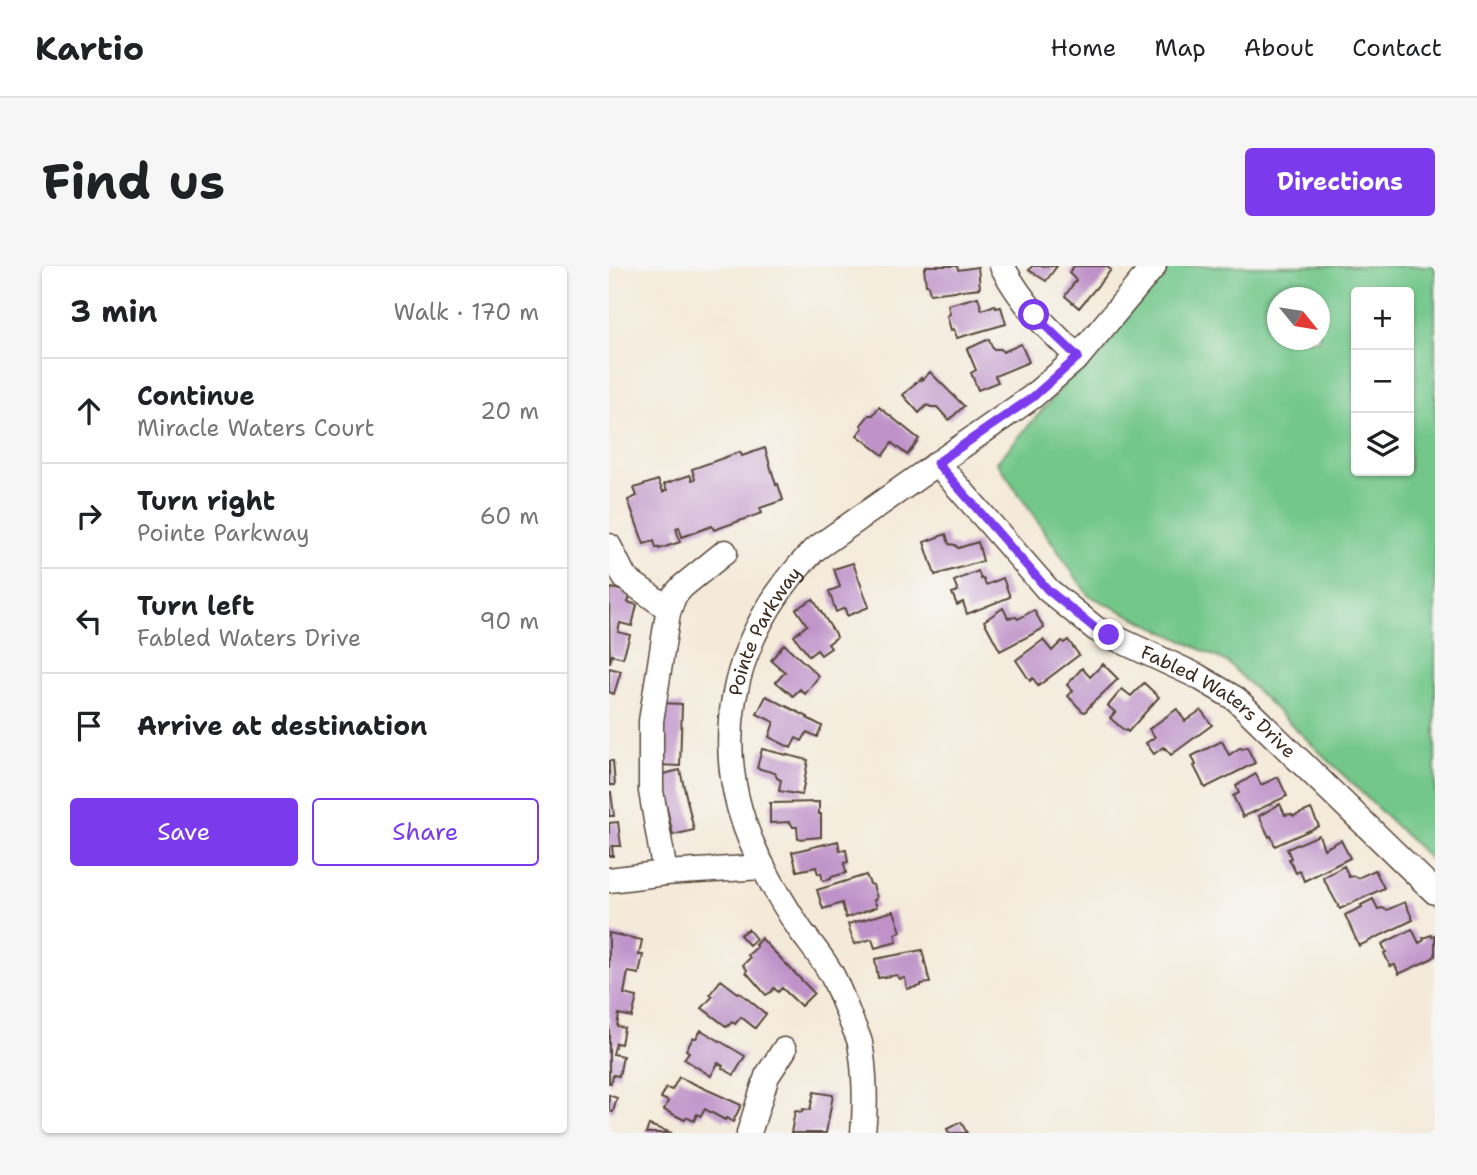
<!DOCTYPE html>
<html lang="en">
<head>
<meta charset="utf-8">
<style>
  :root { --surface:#fff; --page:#f6f6f6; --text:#202124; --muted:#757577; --line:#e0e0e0; --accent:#7c3aed }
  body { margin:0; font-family:"Shantell Sans",sans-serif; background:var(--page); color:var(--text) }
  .controls { position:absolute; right:21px; top:21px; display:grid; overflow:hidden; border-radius:7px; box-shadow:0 2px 5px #0004 }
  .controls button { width:63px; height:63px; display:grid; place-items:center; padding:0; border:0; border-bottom:2px solid var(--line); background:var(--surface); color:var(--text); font:35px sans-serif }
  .compass { position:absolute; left:658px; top:21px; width:63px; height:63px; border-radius:50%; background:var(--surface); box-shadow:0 2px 5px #0004; rotate:120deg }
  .stop { position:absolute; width:21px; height:21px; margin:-16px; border:5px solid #7c3aed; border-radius:50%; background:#fff }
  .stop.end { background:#7c3aed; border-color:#fff; box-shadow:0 2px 7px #0008 }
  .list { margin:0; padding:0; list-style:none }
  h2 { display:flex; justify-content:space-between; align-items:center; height:91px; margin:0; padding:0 28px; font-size:30px }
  h2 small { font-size:23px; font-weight:400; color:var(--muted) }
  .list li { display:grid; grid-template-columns:46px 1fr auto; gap:21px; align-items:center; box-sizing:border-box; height:105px; padding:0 28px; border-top:2px solid var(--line) }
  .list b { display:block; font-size:26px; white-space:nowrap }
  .list p { margin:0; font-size:23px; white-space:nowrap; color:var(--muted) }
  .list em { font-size:23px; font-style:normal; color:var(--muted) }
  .actions { display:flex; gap:14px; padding:21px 28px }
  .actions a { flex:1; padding:16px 0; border:2px solid var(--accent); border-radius:7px; text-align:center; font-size:24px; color:var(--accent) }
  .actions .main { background:var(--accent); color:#fff }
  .icon { flex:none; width:38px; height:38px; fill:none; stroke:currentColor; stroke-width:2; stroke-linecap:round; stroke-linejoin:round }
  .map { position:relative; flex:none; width:826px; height:867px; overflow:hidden; border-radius:7px }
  header { display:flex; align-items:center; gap:42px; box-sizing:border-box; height:98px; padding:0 35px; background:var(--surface); border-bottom:2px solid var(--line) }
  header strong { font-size:33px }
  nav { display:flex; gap:38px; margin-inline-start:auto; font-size:24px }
  .intro { display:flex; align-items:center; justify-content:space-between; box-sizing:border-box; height:168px; padding:0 42px }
  h1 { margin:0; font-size:49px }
  .button { padding:18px 32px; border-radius:7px; background:var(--accent); color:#fff; font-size:24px; font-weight:700 }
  main { display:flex; gap:42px; padding:0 42px }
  aside { flex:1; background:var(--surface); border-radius:7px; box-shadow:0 2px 5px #0004 }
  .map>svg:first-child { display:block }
  .green { fill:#73c78b; stroke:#577854; stroke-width:2; fill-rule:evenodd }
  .building { fill:#bf93c9 }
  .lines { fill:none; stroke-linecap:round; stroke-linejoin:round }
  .minor-casing { stroke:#57473a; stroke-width:27 }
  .minor { stroke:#fff; stroke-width:24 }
  .route { stroke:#7c3aed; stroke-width:9 }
  .labels { text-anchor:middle; stroke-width:5; stroke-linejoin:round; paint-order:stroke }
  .street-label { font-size:19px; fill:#3b2a1e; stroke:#f6f6f2 }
</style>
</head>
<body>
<header>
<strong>Kartio</strong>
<nav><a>Home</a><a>Map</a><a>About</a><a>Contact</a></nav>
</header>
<div class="intro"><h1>Find us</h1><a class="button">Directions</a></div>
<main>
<aside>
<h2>3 min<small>Walk · 170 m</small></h2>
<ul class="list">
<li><svg class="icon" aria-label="ahead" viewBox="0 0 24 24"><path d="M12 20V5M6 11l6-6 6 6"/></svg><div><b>Continue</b><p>Miracle Waters Court</p></div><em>20 m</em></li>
<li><svg class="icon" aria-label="right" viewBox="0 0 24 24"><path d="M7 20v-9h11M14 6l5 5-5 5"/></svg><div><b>Turn right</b><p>Pointe Parkway</p></div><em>60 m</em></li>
<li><svg class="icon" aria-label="left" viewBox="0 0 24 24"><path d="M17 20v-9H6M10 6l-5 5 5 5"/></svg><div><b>Turn left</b><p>Fabled Waters Drive</p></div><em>90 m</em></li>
<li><svg class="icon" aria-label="arrive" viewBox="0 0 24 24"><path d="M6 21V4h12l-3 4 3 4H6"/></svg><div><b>Arrive at destination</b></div></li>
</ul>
<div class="actions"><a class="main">Save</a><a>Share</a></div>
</aside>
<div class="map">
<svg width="826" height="867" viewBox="0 0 826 867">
  <rect width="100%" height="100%" fill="#f6f6f2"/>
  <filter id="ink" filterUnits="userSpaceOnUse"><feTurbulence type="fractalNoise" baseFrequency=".0143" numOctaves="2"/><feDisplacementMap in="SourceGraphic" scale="14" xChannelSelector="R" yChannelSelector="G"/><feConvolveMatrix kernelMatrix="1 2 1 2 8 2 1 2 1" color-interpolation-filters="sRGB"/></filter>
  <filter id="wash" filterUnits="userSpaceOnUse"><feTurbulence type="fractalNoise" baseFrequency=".00686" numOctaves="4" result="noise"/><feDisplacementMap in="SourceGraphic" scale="28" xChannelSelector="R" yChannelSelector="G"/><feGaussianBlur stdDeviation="1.57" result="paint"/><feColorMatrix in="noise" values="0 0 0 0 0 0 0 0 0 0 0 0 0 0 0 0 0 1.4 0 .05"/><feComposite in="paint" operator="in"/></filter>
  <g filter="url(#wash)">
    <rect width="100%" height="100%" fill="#f4ead9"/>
    <path class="green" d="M559,0h267v598l-208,-202 -139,-67 -91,-133zM747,26h53v179h-53zM668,32h42v42h-42z"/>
    <g id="blocks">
      <path class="building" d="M317,0h31l1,4 20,-3 2,21 -50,6 -2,-9h-2l-2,-17h2z
        M423,0h25l-11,15 -17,-11z
        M465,0h32l5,4 -32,38 -14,-12 11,-16 -7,-7z
        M369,31l4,13 13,-5 1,3 5,-1 5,17 -49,14 -3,-9 -3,1 -4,-14 3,-2 -2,-9z
        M380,73l4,10h8l2,3 18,-8 8,18 -34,14 3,6 -20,8 -7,-17 5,-3 -9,-21z
        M321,106l34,34 -15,14 -12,-13h-6l-4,-2 -8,8 -16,-18 18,-17 1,2z
        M270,141l40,32 -12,16 -15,-12 -9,12 -26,-20 6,-7 -2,-3 8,-10h4z
        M156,182l11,37 2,-1 5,16 -23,8 2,5 -48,17 -2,-4 -30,11 -3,-10 -3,1 4,14 -21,7 -1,-2 -2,1 -2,-7 -10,3 -16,-44 9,-4 -3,-8 24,-8 5,12 4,-2 -3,-6 26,-9 2,5 3,-1 -3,-10 48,-17 2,4z
        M337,268l3,10 6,1 3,3 20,-6 5,19 -48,14 -11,-33z
        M244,297l16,44 -22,9 -2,-8 -9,4 -7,-21 11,-4 -6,-18z
        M369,305l3,8 2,-1 3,7 17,-7 7,19 -43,17 -4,-12 -6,3 -5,-12 6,-2 -4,-10z
        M3,322l19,5 -3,9 9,3 -5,21 -12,-3 -2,9 12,3 -7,23 -11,-3 -2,8 -1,-74 2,1z
        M204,333l24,38 -9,7 3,4 -10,7 -4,-5 -8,6 -15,-20 13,-11 -11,-16z
        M394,342l5,10 8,-1 2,2 16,-9 10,18 -44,23 -16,-30z
        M434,374l9,11 10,-10 2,2 4,-3 11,15 -41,31 -5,-8 -3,3 -14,-21z
        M175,378l35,32 -14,18 -5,-5 -7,7 -17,-14 9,-10 -14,-12z
        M494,398l15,15 -22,21h-1l-10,12 -3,-1 -14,-15 5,-5 -6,-6 15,-17 8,9z
        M0,402l12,3 -7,23 -5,-2z
        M535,417l15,14 -31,35 -2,-2 -1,1 -15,-13 5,-6 -7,-6 14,-17 9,7z
        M157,430l42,21 -1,1 15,8 -5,11 -10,-5 -5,9 -6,-3 -5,10 -22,-11 5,-15 -17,-8z
        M51,437l22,1 -2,62 -22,-1z
        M568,443l8,12 16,-11 11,15 -41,30 -6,-7 -1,1 -1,-2 -9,7 -8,-11 9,-6 -6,-8z
        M613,475l7,14 12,-8 1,2 5,-2 8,16 -50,25 -11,-22 2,-1 -4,-9z
        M153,483l46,11 -6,35 -23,-4 2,-11 -4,-2 -2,-5 -18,-5z
        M0,495h4l2,24h-6z
        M71,504l14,60 -21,5 -14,-60z
        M647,508l5,11 17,-8 9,19 -44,21 -10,-21 6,-3 -3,-7z
        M0,526h2l3,24h-5z
        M210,536v12h2v23l-23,2 -1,-12h-4l-3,-5 -20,1v-20z
        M671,538l5,11 5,-1 4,2 17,-7 8,17 -44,20 -4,-10 -2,1 -10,-21z
        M9,556l3,24h-9l1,10h-4v-33z
        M710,569l5,14 17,-9 9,18 -46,23 -4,-10 -4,2 -7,-14 2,-1 -4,-9z
        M229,575l2,10 6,-1 2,12 -4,1 2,10 -15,4v2l-8,2 -2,-8 -3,1 -2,-7 -19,4 -5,-19z
        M735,600l5,11 5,-1 4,2 17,-8 9,18 -44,21 -17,-31z
        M257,609l4,9 3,1 4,13 -3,2 3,7 -31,11 -4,-15 -19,6 -6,-19z
        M764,633l5,10 4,-1 5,2 18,-8 8,18 -54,26 -14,-31 17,-8 -1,-2z
        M285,645l7,21 -6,2 2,8 -22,6 -3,-9 -18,5 -6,-20z
        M139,663l8,10 -7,6 -9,-10z
        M803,663l7,14 5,-3 -1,-2 8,-3 1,2 3,-2v21l-2,1v1l-34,16 -4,-9 -5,1 -6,-13 2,-1 -4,-8z
        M0,667l33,7 -3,15h4l-4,19 -11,-2 -4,22 13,3 -5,20 -13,-3 -2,12 7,2 -3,16 -5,-1 -3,11 10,2 -4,20 -6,-1 -2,8h-2z
        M152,672l53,55 -13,13 -19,-18 -4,4 -4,-4 -3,4 -5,3 -20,-23 1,-2 -4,-5 7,-7 -2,-3 9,-8 -2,-2z
        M313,684l8,33 -9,1v2l-14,3 -2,-11 -5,1 -3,-4 -19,3 -3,-19z
        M112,714l17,13 1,-1 27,22 -11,14 -14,-11 -6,7 -3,-2 -5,5 -25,-19 11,-12 -3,-2z
        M92,764l44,26 -11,19 -12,-7 1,-2 -5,-3 -7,13 -27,-17 5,-7 -3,-2 7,-12h3z
        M70,811l62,28 -8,17 -7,-4 -1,2 -20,-11 -4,7 -4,-2 -3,7 -8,-4 -1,3 -21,-10 4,-9 -7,-3 5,-10 6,2z
        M205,826l19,3 -7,38h-35l4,-22 7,1 1,-3 7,1z
        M0,829l8,3 -4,14 -4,-1z
        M352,856l6,11h-18l-2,-4z
        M40,859l23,8h-26z"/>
    </g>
  </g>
  <g filter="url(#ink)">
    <use href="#blocks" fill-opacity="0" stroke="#57473a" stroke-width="2"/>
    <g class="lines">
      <g class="minor-casing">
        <g id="minor">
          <path d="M393,0c21,39 44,61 76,91"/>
          <path id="s1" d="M328,197l111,127 48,39 101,47 39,23 199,193"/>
          <path d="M0,280l16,32 44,31"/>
          <path d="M116,286l-42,34 -9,10 -6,17 -17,108v70l14,82 98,-6"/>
          <path d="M0,614l56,-7"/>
          <path d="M140,867l18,-57 17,-26"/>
          <path id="s2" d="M254,867c3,-27 2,-63 -3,-90 -2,-8 -7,-17 -10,-25 -5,-13 -10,-26 -16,-39 -8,-17 -22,-33 -33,-48 -14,-21 -27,-43 -38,-64 -59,-112 -36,-228 51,-317l218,-153 46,-40 76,-91"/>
        </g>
      </g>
      <use href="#minor" class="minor"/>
    </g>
  </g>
  <g class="lines" filter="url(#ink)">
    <path class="route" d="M425,49l44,42 -45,40 -96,66 111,127 48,39 13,6"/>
  </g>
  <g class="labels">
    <g class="street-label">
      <text dy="7" stroke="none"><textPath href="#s2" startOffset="541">Pointe Parkway</textPath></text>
      <text dy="7" stroke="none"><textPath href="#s1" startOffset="374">Fabled Waters Drive</textPath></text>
    </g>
  </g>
</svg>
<div class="controls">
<button>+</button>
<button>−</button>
<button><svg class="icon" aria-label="layers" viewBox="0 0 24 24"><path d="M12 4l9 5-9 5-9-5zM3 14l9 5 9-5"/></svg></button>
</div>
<svg class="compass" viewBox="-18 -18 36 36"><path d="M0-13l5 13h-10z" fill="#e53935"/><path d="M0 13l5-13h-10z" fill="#757577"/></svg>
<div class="stop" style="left:425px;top:49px"></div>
<div class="stop end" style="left:500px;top:369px"></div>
</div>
</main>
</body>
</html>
